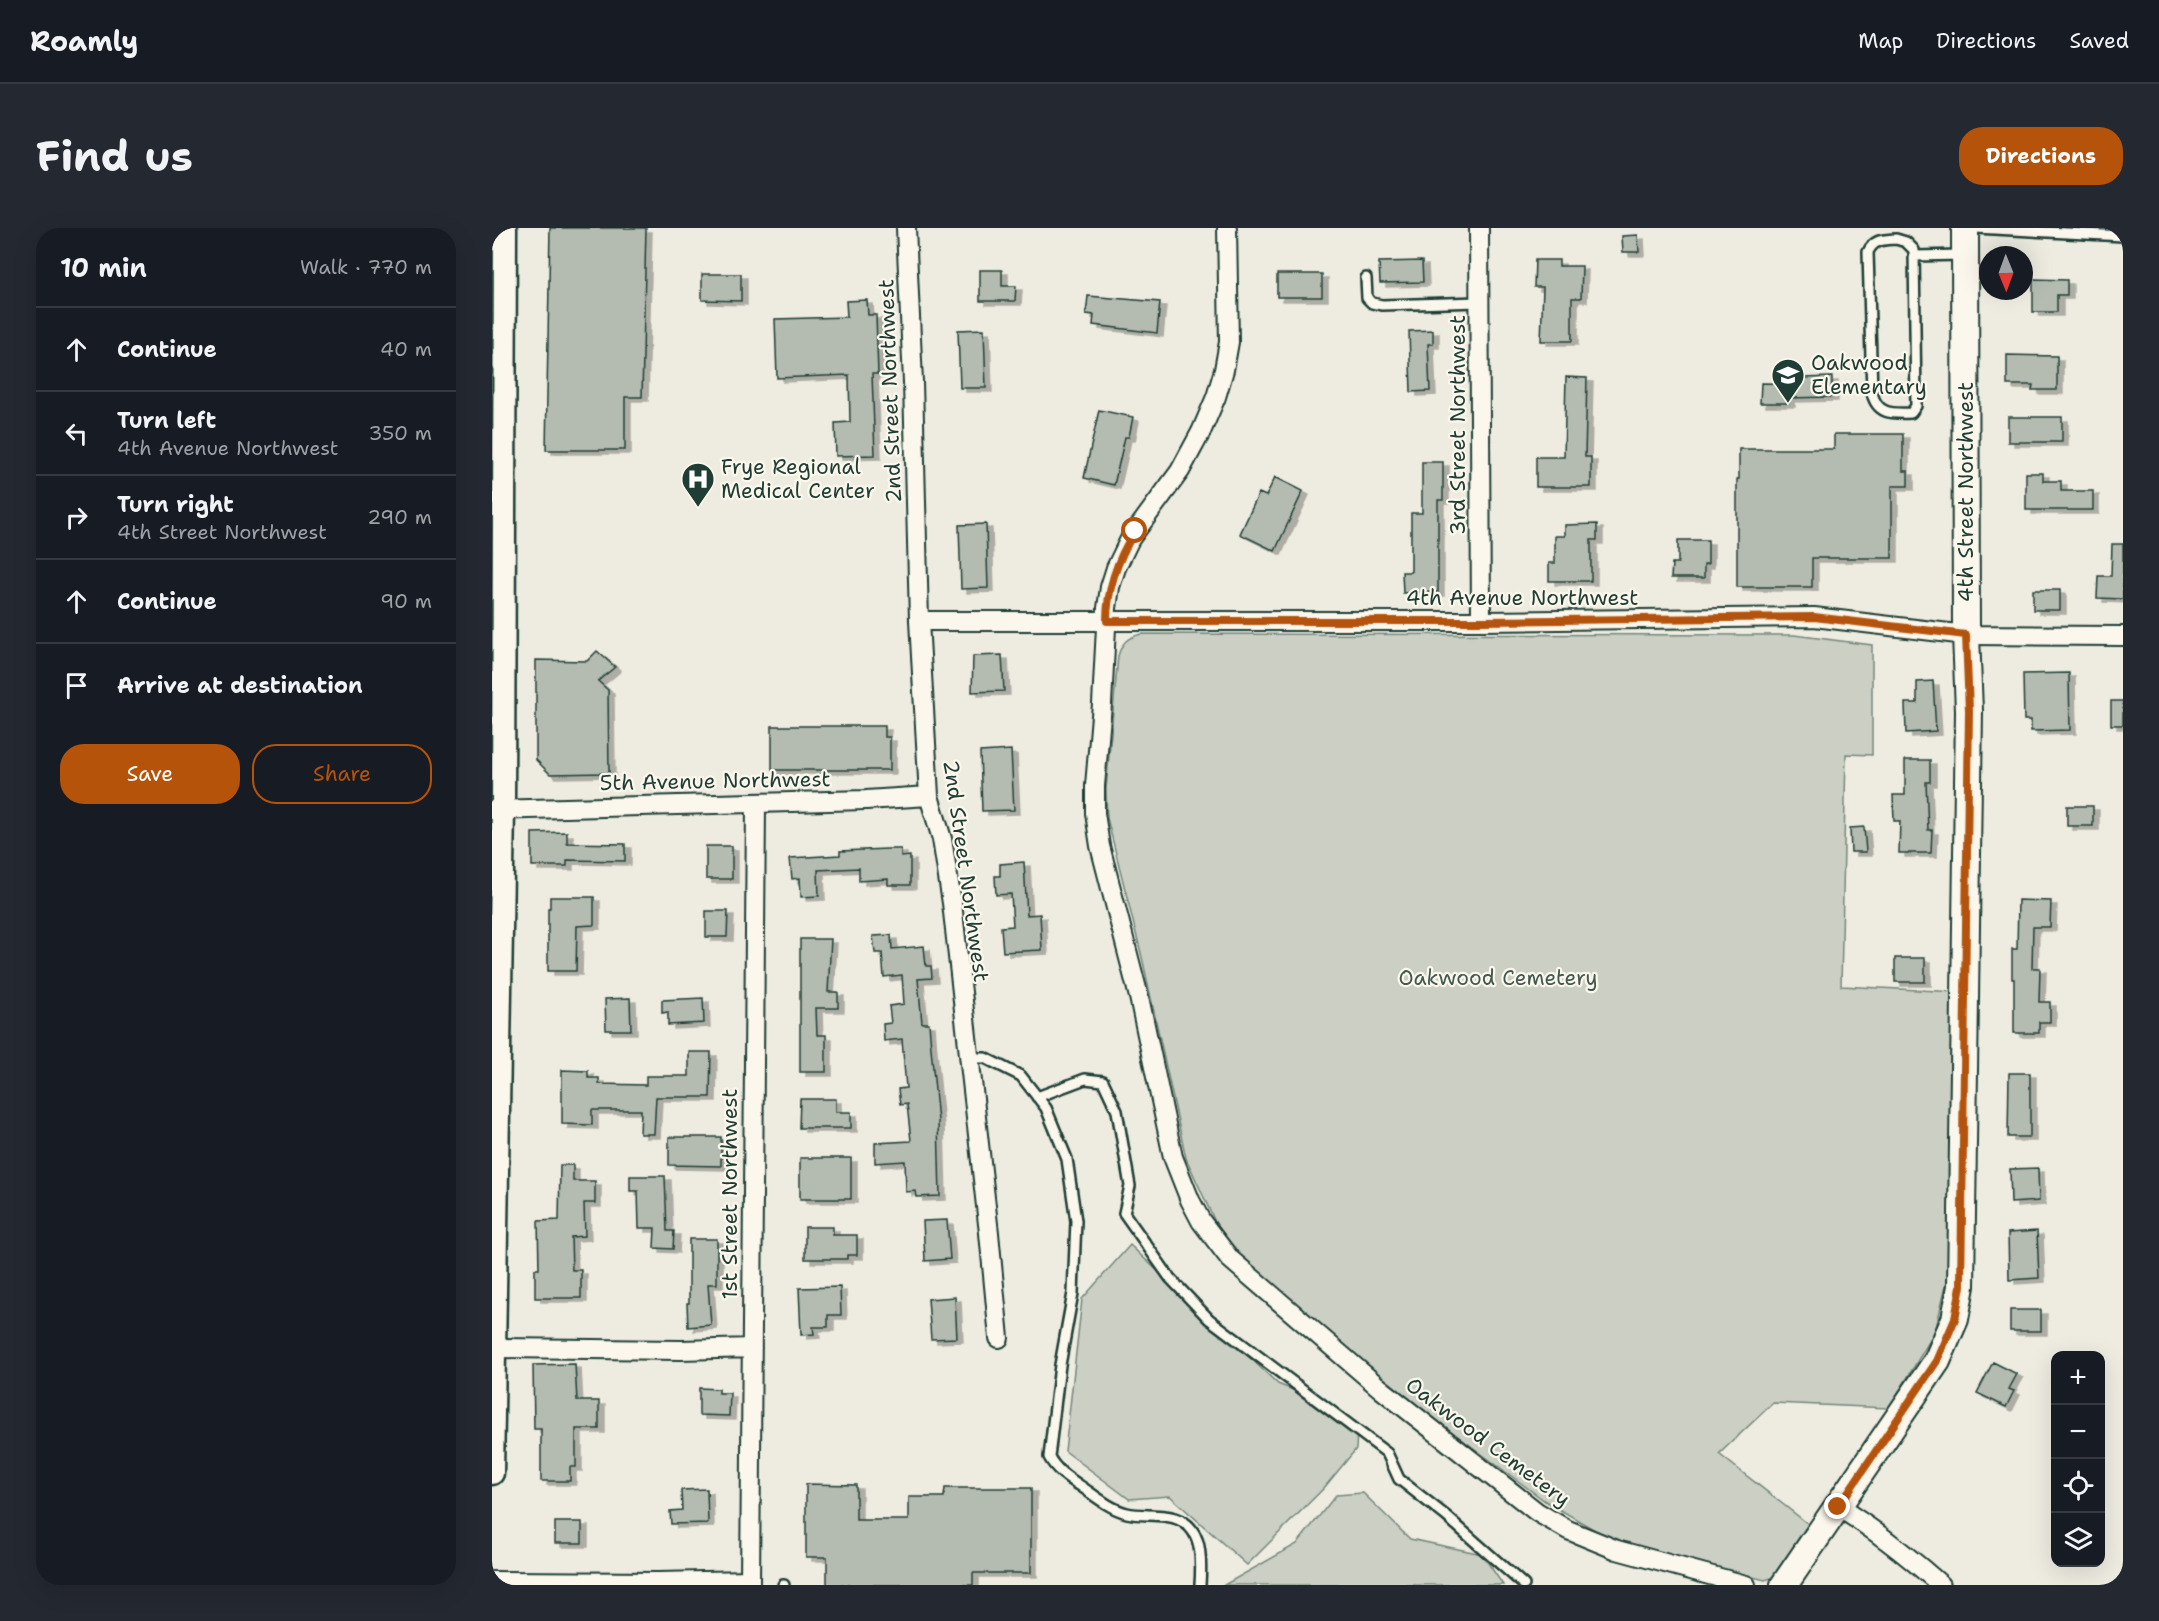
<!DOCTYPE html>
<html lang="en">
<head>
<meta charset="utf-8">
<style>
  :root { --surface:#171b24; --page:#242831; --text:#f1f3f6; --muted:#9ea1a6; --line:#363941; --accent:#b45309 }
  body { margin:0; font-family:"Shantell Sans",sans-serif; background:var(--page); color:var(--text) }
  .controls { position:absolute; right:18px; bottom:18px; display:grid; overflow:hidden; border-radius:12px; box-shadow:0 6px 24px #0002 }
  .controls button { width:54px; height:54px; display:grid; place-items:center; padding:0; border:0; border-bottom:2px solid var(--line); background:var(--surface); color:var(--text); font:30px sans-serif }
  .compass { position:absolute; left:1487px; top:18px; width:54px; height:54px; border-radius:50%; background:var(--surface); box-shadow:0 6px 24px #0002; rotate:179deg }
  .stop { position:absolute; width:18px; height:18px; margin:-14px; border:4px solid #b45309; border-radius:50%; background:#fff }
  .stop.end { background:#b45309; border-color:#fff; box-shadow:0 2px 6px #0008 }
  .list { margin:0; padding:0; list-style:none }
  h2 { display:flex; justify-content:space-between; align-items:center; height:78px; margin:0; padding:0 24px; font-size:26px }
  h2 small { font-size:20px; font-weight:400; color:var(--muted) }
  .list li { display:grid; grid-template-columns:39px 1fr auto; gap:18px; align-items:center; box-sizing:border-box; height:84px; padding:0 24px; border-top:2px solid var(--line) }
  .list b { display:block; font-size:22px; white-space:nowrap }
  .list p { margin:0; font-size:20px; white-space:nowrap; color:var(--muted) }
  .list em { font-size:20px; font-style:normal; color:var(--muted) }
  .actions { display:flex; gap:12px; padding:18px 24px }
  .actions a { flex:1; padding:14px 0; border:2px solid var(--accent); border-radius:24px; text-align:center; font-size:21px; color:var(--accent) }
  .actions .main { background:var(--accent); color:#fff }
  .icon { flex:none; width:33px; height:33px; fill:none; stroke:currentColor; stroke-width:2; stroke-linecap:round; stroke-linejoin:round }
  .map { position:relative; flex:none; width:1631px; height:1357px; overflow:hidden; border-radius:24px }
  header { display:flex; align-items:center; gap:36px; box-sizing:border-box; height:84px; padding:0 30px; background:var(--surface); border-bottom:2px solid var(--line) }
  header strong { font-size:28px }
  nav { display:flex; gap:33px; margin-inline-start:auto; font-size:21px }
  .intro { display:flex; align-items:center; justify-content:space-between; box-sizing:border-box; height:144px; padding:0 36px }
  h1 { margin:0; font-size:42px }
  .button { padding:15px 27px; border-radius:24px; background:var(--accent); color:#fff; font-size:21px; font-weight:700 }
  main { display:flex; gap:36px; padding:0 36px }
  aside { flex:1; background:var(--surface); border-radius:24px; box-shadow:0 6px 24px #0002 }
  .map>svg:first-child { display:block }
  .green { fill:#cbcfc4; stroke:#75867c; stroke-width:1.5 }
  .building { fill:#b4bbb0; stroke:#1f3d34; stroke-width:1.5; filter:url(#shadow) }
  .lines { fill:none; stroke-linecap:round; stroke-linejoin:round }
  .service-casing { stroke:#1f3d34; stroke-width:14 }
  .minor-casing { stroke:#1f3d34; stroke-width:22 }
  .tertiary-casing { stroke:#1f3d34; stroke-width:27 }
  .secondary-casing { stroke:#1f3d34; stroke-width:30 }
  .service { stroke:#fbf7ec; stroke-width:9 }
  .minor { stroke:#fbf7ec; stroke-width:18 }
  .tertiary { stroke:#fbf7ec; stroke-width:22 }
  .secondary { stroke:#fbf7ec; stroke-width:26 }
  .route { stroke:#b45309; stroke-width:8 }
  .labels { text-anchor:middle; stroke-width:4.5; stroke-linejoin:round; paint-order:stroke }
  .poi-label { font-size:21px; fill:#1f3d34; stroke:#fbf7ec; text-anchor:start }
  .street-label { font-size:21px; fill:#1f3d34; stroke:#fbf7ec }
  .park-label { font-size:21px; fill:#415a51; stroke:#fbf7ec }
</style>
</head>
<body>
<header>
<strong>Roamly</strong>
<nav><a>Map</a><a>Directions</a><a>Saved</a></nav>
</header>
<div class="intro"><h1>Find us</h1><a class="button">Directions</a></div>
<main>
<aside>
<h2>10 min<small>Walk · 770 m</small></h2>
<ul class="list">
<li><svg class="icon" aria-label="ahead" viewBox="0 0 24 24"><path d="M12 20V5M6 11l6-6 6 6"/></svg><div><b>Continue</b></div><em>40 m</em></li>
<li><svg class="icon" aria-label="left" viewBox="0 0 24 24"><path d="M17 20v-9H6M10 6l-5 5 5 5"/></svg><div><b>Turn left</b><p>4th Avenue Northwest</p></div><em>350 m</em></li>
<li><svg class="icon" aria-label="right" viewBox="0 0 24 24"><path d="M7 20v-9h11M14 6l5 5-5 5"/></svg><div><b>Turn right</b><p>4th Street Northwest</p></div><em>290 m</em></li>
<li><svg class="icon" aria-label="ahead" viewBox="0 0 24 24"><path d="M12 20V5M6 11l6-6 6 6"/></svg><div><b>Continue</b></div><em>90 m</em></li>
<li><svg class="icon" aria-label="arrive" viewBox="0 0 24 24"><path d="M6 21V4h12l-3 4 3 4H6"/></svg><div><b>Arrive at destination</b></div></li>
</ul>
<div class="actions"><a class="main">Save</a><a>Share</a></div>
</aside>
<div class="map">
<svg width="1631" height="1357" viewBox="0 0 1631 1357">
  <defs>
    <filter id="shadow"><feDropShadow dx="6" dy="4" stdDeviation="0" flood-color="#0004"/></filter>
  </defs>
  <rect width="100%" height="100%" fill="#eeece1"/>
  <filter id="ink" filterUnits="userSpaceOnUse"><feTurbulence type="fractalNoise" baseFrequency=".0167" numOctaves="2"/><feDisplacementMap in="SourceGraphic" scale="12" xChannelSelector="R" yChannelSelector="G"/><feConvolveMatrix kernelMatrix="1 2 1 2 8 2 1 2 1" color-interpolation-filters="sRGB"/></filter>
  <g filter="url(#ink)">
    <path class="green" d="M649,406l653,1 78,10v110l-26,-1 -5,232 116,6 -3,259 -19,81 -46,76 -116,-5 -54,51 89,70 -34,53 -9,3 -100,-25 -58,-18 -62,-36 -113,-84 -161,-130 -31,-32 -24,-31 -30,-66 -44,-201 -35,-139 -1,-29 12,-133c4,-14 9,-18 23,-22z
      M638,1017l148,139 37,15 42,33 -1,17 -32,39 -77,77 -77,-69 -41,3 -64,-48 17,-152z
      M871,1265l47,46 72,15 21,31h-279l73,-41 39,-49z"/>
    <path class="building" d="M58,0h96l-4,169h-17v53h-79z
      M1146,7l1,17h-16l-1,-16z
      M1043,32h24v6h23l-1,32h-9v43h-31l2,-54h-9z
      M930,33l1,21 -43,1 -1,-21z
      M488,42h22v16h14l-1,15h-35z
      M210,46h39v27l-39,-1z
      M785,46h45v23h-45z
      M1541,51l34,1v15h-10v17h-24z
      M596,68l72,6 -3,31 -64,-8 1,-10 -8,-1z
      M375,72l1,15h8l2,59h-6l3,81 -39,1 -1,-33 15,-1 -1,-47 -72,3 -2,-59 72,-2 -1,-16z
      M492,101l2,59h-26l-2,-58z
      M941,102v14h-5l2,47 -19,1 -2,-61z
      M1515,127l50,1v34h-25l1,-5h-26z
      M1074,149l21,1 -2,79h6v30h-55v-30h28z
      M1340,149v20l-43,1v5h-29l1,-20 42,1v-6z
      M607,182l34,7 -4,20h-4l-11,48 -30,-7z
      M1516,189h54v25h-54z
      M1342,206h69v37h5v15h-16v72h-80v29h-75v-108h2v-30h95z
      M930,234h21v38h-5v92l-35,1 -1,-21h9v-59h11z
      M1534,245h17v8h18v10h32v19h-67z
      M783,249l28,14 -28,60 -35,-17 19,-41 7,3z
      M494,296l2,64 -27,1 -2,-64z
      M1105,296v16h-6v41h-42v-18h6v-27h10v-11z
      M1186,312h30v24h-4v14h-33l1,-15h6z
      M1620,316h11v55l-26,-1 1,-22h13z
      M1541,362h27v20h-27z
      M105,423l18,16 -17,14 10,9 1,83 -59,1 -14,-14v-100l51,1z
      M510,427l2,36 -32,1 1,-36z
      M1577,445l1,57 -39,1v-11h-7l-1,-46z
      M1441,453l3,50 -30,2 -1,-30h12v-21z
      M1619,473h12v24h-12z
      M280,498h113v11h5v33h-118z
      M519,522l3,60 -32,1 -2,-59z
      M1413,532h25v22h-4l2,48h4l-1,23h-32l1,-32h-6l-1,-26h12z
      M1575,578h26v20h-26z
      M1372,599l2,25h-15l-1,-24z
      M75,604v11l58,1v17l-58,-1v6h-35v-33z
      M214,618h26v33h-26z
      M395,621h14v8l9,-1v29h-22v-6l-29,2v-13l-41,2 1,26 -18,1 -1,-19 -8,1 -2,-21 50,-3v-4z
      M532,634l3,53 13,-1 2,36 -39,2 -2,-25 12,-1 -2,-32 -15,1 -1,-19h5v-12z
      M58,669h44v28l-17,1 -1,45h-28v-63h2z
      M1526,672l33,1 -1,26h-17l-1,41h8l-1,34h11v20h-11v11h-25v-54h-2v-30h5z
      M214,683h22l-1,26h-21z
      M399,707l1,14 32,-3 2,20h5l1,12 -14,1 4,44h7l2,25 7,73 2,75 -23,1 -1,-6 -10,1 -1,-31 -30,2v-20l36,-2 -4,-37 -7,1 -2,-16 8,-1 -4,-49 -18,2 -1,-17 8,-1 -2,-17 15,-2 -2,-29 -18,2 -2,-24h-7l-2,-17z
      M308,711h31l-3,53h10v16h-22l1,27h9v37h-26z
      M1403,730h30v24h-30z
      M138,770l1,32h-25l-1,-31z
      M211,770l1,25 -36,2v-13l-6,1v-13z
      M197,824h22l-1,45h-54l-2,37h-14l1,-24h-49v15l-30,-1v-54l26,1v7h11v6l47,1v-9h43z
      M1517,845h21v64h-22z
      M308,871h36v13h15v16h-52z
      M177,909h52v29l-52,-1z
      M308,930h51v41h-51z
      M68,937h13v16h22v22h-11l1,33 -14,1 1,33h9v28h-46v-29h4l-1,-48 21,-1z
      M1546,940l1,33 -28,2 -1,-34z
      M138,948h35l2,55h7l-1,18 -19,-1 1,-20h-16l-1,-37h-8z
      M455,992l3,39 -25,2 -2,-40z
      M313,999h28v8h24v20h-10v4h-42z
      M1545,1003l2,47 -30,2 -1,-47z
      M197,1011h28v45h-9l3,41 -23,2 -1,-24h2z
      M348,1059l1,28h-13v12h-15l1,7 -13,1 -2,-47z
      M463,1069l2,41 -26,1 -3,-40z
      M1518,1082h31v21h-31z
      M1501,1134l24,12 -8,15 5,2 -8,16 -29,-14z
      M83,1136l2,37h22v28h-23v38h-6v14h-29v-52h-7l-1,-64z
      M207,1160l20,1v4h11l-1,23 -30,-1z
      M314,1256l50,1v35h53v-23h35l1,-9h86v85h-58v12h-146v-28h-21z
      M215,1261l1,34 -37,1 -1,-13 12,-1 -1,-20z
      M63,1294h27v21h-27z"/>
    <g class="lines">
      <g class="service-casing">
        <path id="service" d="M1483,0l148,8
          M1404,11l10,3 8,8 2,156 -5,7c-20,1 -34,1 -39,-20l-4,-141c6,-13 15,-12 28,-13z
          M1422,28l48,-1
          M874,50l1,20 5,5 10,2 97,-3
          M477,830h16l36,18 25,32 21,51 9,62 -3,72 -13,72 -11,92c7,13 18,20 30,28 15,10 31,24 48,28 13,3 25,1 38,3 38,4 37,39 35,69
          M545,869l48,-18 18,2 14,30 13,75 -6,27 46,65 39,41 178,134 12,26 47,37 78,69
          M291,1357h1"/>
      </g>
      <g class="minor-casing">
        <path id="minor" d="M414,0l7,154 6,239 10,175 13,43 10,64 37,330 10,105
          M735,0l2,114 -5,28 -8,27 -15,35 -21,39 -50,68 -14,29 -6,19 -3,21 -5,96 -7,82v27l5,33 39,151 34,160 17,43 11,21 29,38 151,130 156,123 31,18 49,20 129,35
          M987,0l2,393
          M427,393h562l333,-4 152,18 157,1
          M0,582l374,-10 63,-4
          M0,1120l189,2 71,-2
          M1346,1279c38,23 70,49 103,78
          M0,1353l166,1 92,-2
          M258,1357l6,-782"/>
      </g>
      <g class="tertiary-casing">
        <path id="tertiary" d="M0,1245l11,-664 2,-581"/>
      </g>
      <g class="secondary-casing">
        <path id="secondary" d="M1292,1357l153,-224 18,-42 6,-33 8,-575 -3,-76 -1,-407"/>
      </g>
      <use href="#service" class="service"/>
      <use href="#minor" class="minor"/>
      <use href="#tertiary" class="tertiary"/>
      <use href="#secondary" class="secondary"/>
    </g>
  </g>
  <g class="lines" filter="url(#ink)">
    <path class="route" d="M643,303c-17,27 -28,58 -28,90h374l333,-4 152,18 3,76 -8,575 -6,33 -18,42 -99,146"/>
  </g>
  <defs>
    <g id="school-pin" transform="scale(1.725)"><path d="M0 17L-7.5 6A9.5 9.5 0 1 1 7.5 6Z" fill="#1f3d34" stroke="#fbf7ec"/><path d="M0-5L7-2L0 1L-7-2ZM-4 1L0 2.5L4 1V4Q0 6-4 4Z" fill="#fff"/></g>
    <g id="hospital-pin" transform="scale(1.725)"><path d="M0 17L-7.5 6A9.5 9.5 0 1 1 7.5 6Z" fill="#1f3d34" stroke="#fbf7ec"/><path d="M-5-5h3v3.5h4V-5h3V5h-3V1.5h-4V5h-3Z" fill="#fff"/></g>
  </defs>
  <g fill-rule="evenodd">
    <use href="#school-pin" x="1296" y="147"/>
    <use href="#hospital-pin" x="206" y="251"/>
  </g>
  <g class="labels">
    <g class="poi-label">
      <text x="1319" y="142">Oakwood<tspan x="1319" dy="24">Elementary</tspan></text>
      <text x="229" y="246">Frye Regional<tspan x="229" dy="24">Medical Center</tspan></text>
    </g>
    <g class="street-label">
      <text transform="translate(398 163) rotate(-92)" y="7">2nd Street Northwest</text>
      <text transform="translate(966 197) rotate(-90)" y="7">3rd Street Northwest</text>
      <text transform="translate(1474 264) rotate(-90)" y="7">4th Street Northwest</text>
      <text x="1030" y="377">4th Avenue Northwest</text>
      <text transform="translate(223 553) rotate(-1)" y="7">5th Avenue Northwest</text>
      <text transform="translate(474 643) rotate(82)" y="7">2nd Street Northwest</text>
      <text transform="translate(238 966) rotate(-90)" y="7">1st Street Northwest</text>
      <text transform="translate(996 1214) rotate(37)" y="7">Oakwood Cemetery</text>
    </g>
    <g class="park-label">
      <text x="1006" y="757">Oakwood Cemetery</text>
    </g>
  </g>
</svg>
<div class="controls">
<button>+</button>
<button>−</button>
<button><svg class="icon" aria-label="locate" viewBox="0 0 24 24"><circle cx="12" cy="12" r="6"/><path d="M12 2v4M12 18v4M2 12h4M18 12h4"/></svg></button>
<button><svg class="icon" aria-label="layers" viewBox="0 0 24 24"><path d="M12 4l9 5-9 5-9-5zM3 14l9 5 9-5"/></svg></button>
</div>
<svg class="compass" viewBox="-18 -18 36 36"><path d="M0-13l5 13h-10z" fill="#e53935"/><path d="M0 13l5-13h-10z" fill="#9ea1a6"/></svg>
<div class="stop" style="left:643px;top:303px"></div>
<div class="stop end" style="left:1346px;top:1279px"></div>
</div>
</main>
</body>
</html>
